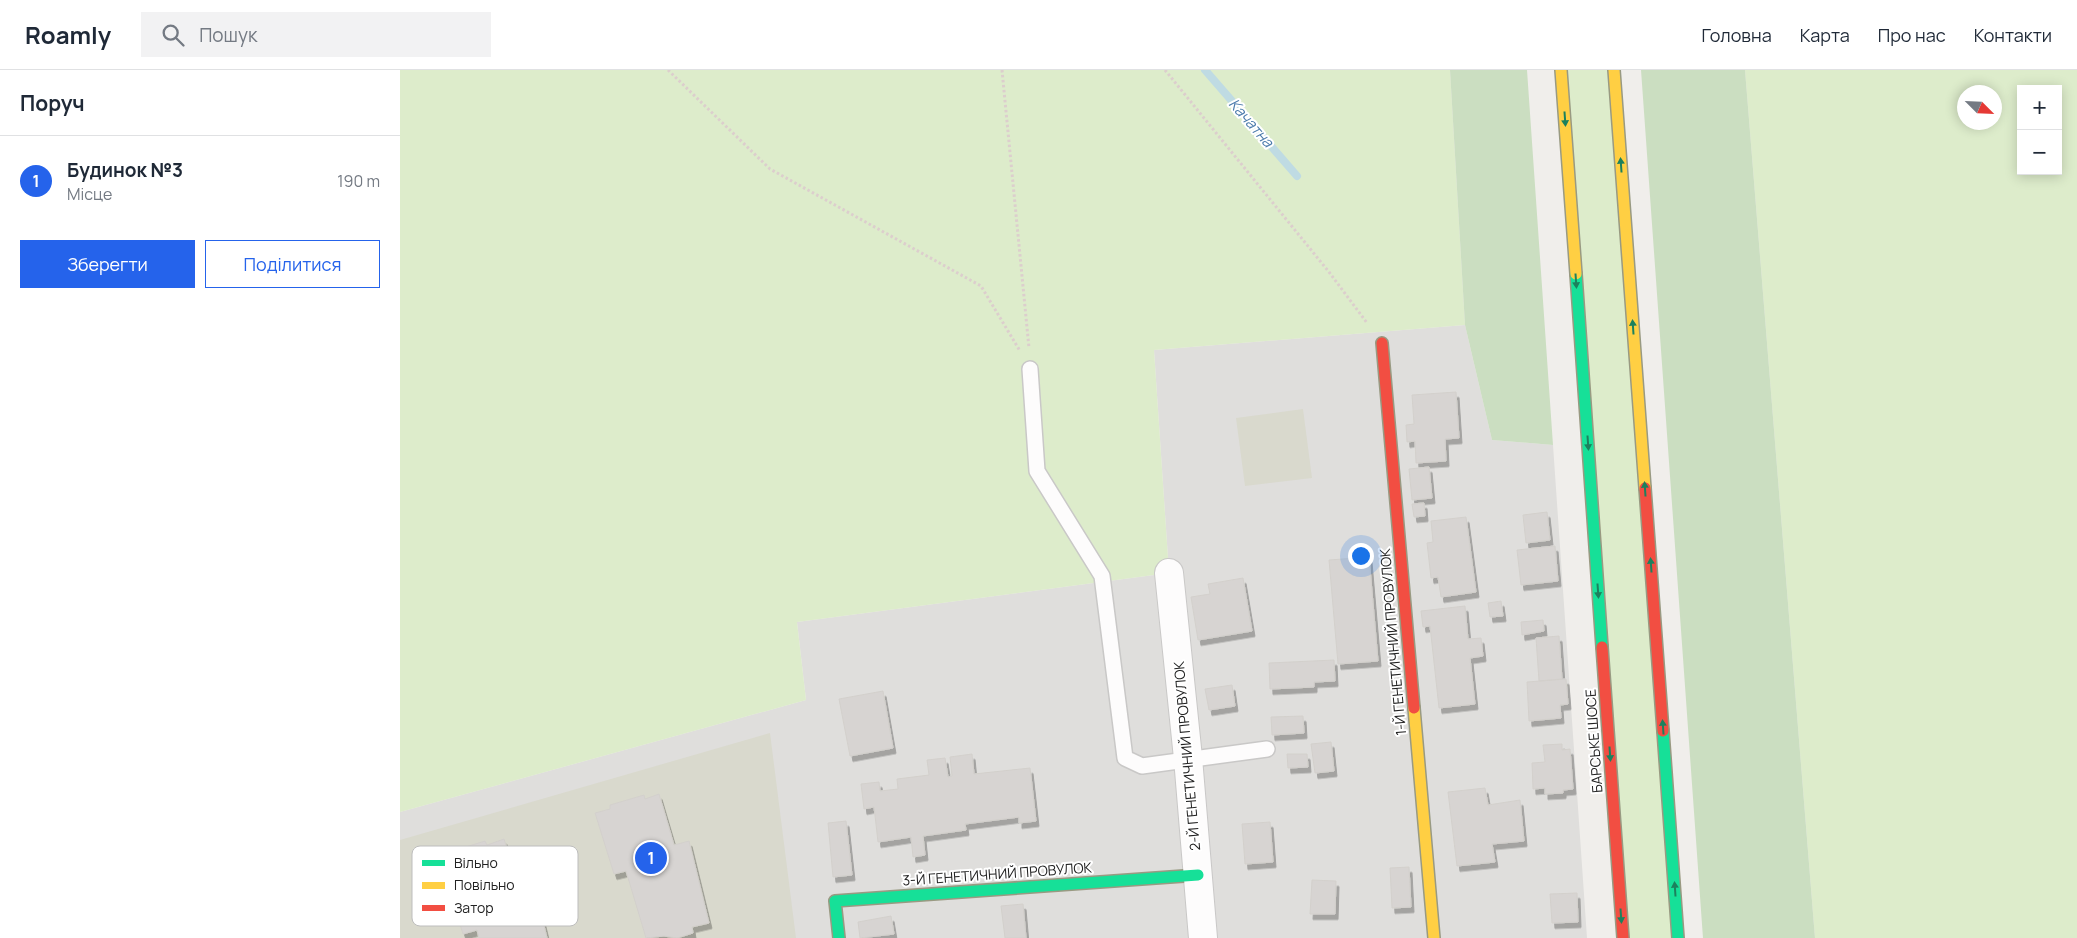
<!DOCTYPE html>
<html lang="uk">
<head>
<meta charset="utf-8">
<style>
  :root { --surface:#fff; --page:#f2f2f3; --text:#1f2937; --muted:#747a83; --line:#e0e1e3; --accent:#2563eb }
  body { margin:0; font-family:Manrope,sans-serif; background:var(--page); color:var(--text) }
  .controls { position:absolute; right:15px; top:15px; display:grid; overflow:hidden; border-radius:0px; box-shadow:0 2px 12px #0003 }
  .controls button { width:45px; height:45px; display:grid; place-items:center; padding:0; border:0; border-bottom:1px solid var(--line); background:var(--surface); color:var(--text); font:25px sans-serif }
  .compass { position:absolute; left:1557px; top:15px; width:45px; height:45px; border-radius:50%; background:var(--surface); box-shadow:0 2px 12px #0003; rotate:114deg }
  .you { position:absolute; left:960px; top:485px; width:18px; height:18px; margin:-12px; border:4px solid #fff; border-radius:50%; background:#1a73e8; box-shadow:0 0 0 8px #1a73e833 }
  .badge { display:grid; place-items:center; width:32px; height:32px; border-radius:50%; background:var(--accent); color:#fff; font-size:16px; font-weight:700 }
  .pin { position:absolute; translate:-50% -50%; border:2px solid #fff; box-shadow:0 1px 5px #0006 }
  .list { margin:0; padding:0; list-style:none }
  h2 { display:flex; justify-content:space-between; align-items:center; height:65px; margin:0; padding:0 20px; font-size:21px }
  h2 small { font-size:16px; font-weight:400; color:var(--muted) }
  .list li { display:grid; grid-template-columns:32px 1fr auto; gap:15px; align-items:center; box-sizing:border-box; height:90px; padding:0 20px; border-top:1px solid var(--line) }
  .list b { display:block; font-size:19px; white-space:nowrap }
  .list p { margin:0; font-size:16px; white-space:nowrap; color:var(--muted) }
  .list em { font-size:16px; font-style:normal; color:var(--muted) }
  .actions { display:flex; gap:10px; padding:15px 20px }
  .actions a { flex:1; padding:11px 0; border:1px solid var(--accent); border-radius:0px; text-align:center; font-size:18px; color:var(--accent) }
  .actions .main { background:var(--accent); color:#fff }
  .icon { flex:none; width:28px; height:28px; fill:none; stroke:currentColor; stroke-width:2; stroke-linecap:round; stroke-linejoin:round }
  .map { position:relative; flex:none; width:1677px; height:868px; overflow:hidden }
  header { display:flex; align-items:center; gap:30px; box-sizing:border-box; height:70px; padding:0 25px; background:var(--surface); border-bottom:1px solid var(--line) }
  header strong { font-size:24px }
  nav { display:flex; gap:28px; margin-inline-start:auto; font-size:18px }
  .search { width:350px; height:45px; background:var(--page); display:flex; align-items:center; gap:12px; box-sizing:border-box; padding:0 18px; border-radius:0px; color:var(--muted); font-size:19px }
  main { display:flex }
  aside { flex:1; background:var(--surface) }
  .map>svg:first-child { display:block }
  .residential { fill:#dfdedc }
  .construction { fill:#d9d9cd }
  .grass { fill:#ddeccb; fill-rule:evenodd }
  .forest { fill:#cbdec1 }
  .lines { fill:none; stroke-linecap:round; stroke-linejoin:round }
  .stream { stroke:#bfdbe3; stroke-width:8 }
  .building { fill:#d7d4d2; stroke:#d3d0cc; filter:url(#shadow) }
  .lane-casing { stroke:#c9c8c7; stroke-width:18 }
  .street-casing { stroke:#c9c8c7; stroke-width:30 }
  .fast-casing { stroke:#999a82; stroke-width:14 }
  .slow-casing { stroke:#999a82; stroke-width:14 }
  .jam-casing { stroke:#999a82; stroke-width:14 }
  .path { stroke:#dccecd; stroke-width:3; stroke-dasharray:2.5 2.5; stroke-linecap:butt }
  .lane { stroke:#fdfcfc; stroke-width:15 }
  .street { stroke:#fdfcfc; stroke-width:28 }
  .fast { stroke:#16e098; stroke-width:11 }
  .slow { stroke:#ffcf43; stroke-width:11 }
  .jam { stroke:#f24e42; stroke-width:11 }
  .oneway { fill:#1c815d }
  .labels { text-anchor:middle; stroke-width:4; stroke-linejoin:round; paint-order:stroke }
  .street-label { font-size:14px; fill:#222; stroke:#fff }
  .water-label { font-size:15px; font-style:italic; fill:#4a7aab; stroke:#fff }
  .key { fill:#fff; stroke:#bdbdbd; stroke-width:1 }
  .key-label { font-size:14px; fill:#222 }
</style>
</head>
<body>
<header>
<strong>Roamly</strong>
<div class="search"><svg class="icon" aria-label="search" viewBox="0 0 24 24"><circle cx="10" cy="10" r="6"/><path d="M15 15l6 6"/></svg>Пошук</div>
<nav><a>Головна</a><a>Карта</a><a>Про нас</a><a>Контакти</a></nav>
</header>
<main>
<aside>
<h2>Поруч<small></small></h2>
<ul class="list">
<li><span class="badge">1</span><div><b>Будинок №3</b><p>Місце</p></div><em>190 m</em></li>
</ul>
<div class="actions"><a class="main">Зберегти</a><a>Поділитися</a></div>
</aside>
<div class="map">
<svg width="1677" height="868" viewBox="0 0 1677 868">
  <defs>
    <filter id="shadow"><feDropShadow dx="3" dy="5.5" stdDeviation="0" flood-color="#0004"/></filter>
  </defs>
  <rect width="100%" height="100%" fill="#f0eeeb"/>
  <path class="residential" d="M1065,255l27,115 61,5 34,493h-1187v-126l406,-112 -9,-78 372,-49 -15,-223z"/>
  <path class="construction" d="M903,339l9,69 -67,8 -9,-68z
    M370,663l26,205h-396v-98z"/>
  <path class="grass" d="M0,0h1050l15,255 -311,25 15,223 -372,49 9,78 -406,112z
    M1161,0h53l64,868h-55z
    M1345,0h332v868h-262zM1621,19h37v82h-37zM1594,22v30h-30v-30z"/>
  <path class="forest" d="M1050,0h77l26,375 -61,-5 -27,-115z
    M1241,0h104l70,868h-112z"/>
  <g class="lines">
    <path class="stream" d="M805,0l92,106"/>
  </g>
  <path class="building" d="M1056,322l3,46 -14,1 1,22 -30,2 -1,-22 -8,1 -1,-17 8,-1 -2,-29z
    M1029,397l3,31 -20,2 -3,-31z
    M1024,433l1,13 -11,1 -2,-13z
    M1147,442l3,28 -24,3 -3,-28z
    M1066,447l10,75 -35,5 -3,-20 -7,1 -4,-35 6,-1 -2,-21z
    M1155,476l3,35 -37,4 -4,-35z
    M969,487l9,104 -40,3 -9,-104z
    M843,508l9,53 -54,9 -7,-43 19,-3 -2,-10z
    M1101,531l2,15 -13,1 -2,-14z
    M1065,536l3,33 13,-1 2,18 -13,2 5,46 -36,4 -9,-82 -7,1 -2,-16z
    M1143,550l1,11 -22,4 -1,-13z
    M1159,566l3,43 -23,2 -3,-43z
    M934,590l1,21 -21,1v5l-44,2 -1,-26z
    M1166,609l2,25 -8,1 1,13 -32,3 -2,-39z
    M832,615l3,21 -26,4 -4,-21z
    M483,621l10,57 -43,8 -11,-57z
    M903,646l1,17 -32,2 -1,-18z
    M931,672l3,29 -19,2 -4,-29z
    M1162,674v6l8,-1 3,40 -10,1v3l-18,1v-6l-12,1 -1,-26 13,-1 -2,-17z
    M572,684l2,20 56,-6 6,53 -17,2v-6l-54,7 1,6 -43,6 2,19 -12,2 -2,-20 -33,5 -4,-35 -10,2 -3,-25 18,-2 1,9 18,-2 -1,-10 32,-4 -2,-15 18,-2 3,19 4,-1 -2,-19z
    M887,684h20l1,13 -20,1z
    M1085,718l3,17 32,-5 4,41 -32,3 3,18 -38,4 -9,-74z
    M259,724l15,51 15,-4 20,82 -17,4 1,6 -16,5 -13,-2 -18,2 -20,-67 -12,3 -19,-61 15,-4v-4l34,-10 1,4z
    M446,751l6,54 -19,2 -5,-54z
    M870,752l3,40 -28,2 -3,-40z
    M104,769l20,65 14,-3 9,37h-68l-2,-8 -14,4 -23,-73 14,-5 -1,-5 32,-10 2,4z
    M1009,797l2,40 -19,1 -2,-40z
    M912,810l24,1 -1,33h-25z
    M1177,823l1,29 -26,1 -2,-29z
    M623,834l3,34h-21l-4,-32z
    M491,846l3,18 -34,4 -2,-16z"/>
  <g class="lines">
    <g class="lane-casing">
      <path id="lane" d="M630,299l7,102 65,105 23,182 17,8 125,-17"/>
    </g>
    <g class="street-casing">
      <path id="street" d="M769,503l19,185 15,180"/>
    </g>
    <g class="fast-casing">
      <path id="fast" d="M1176,204l26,373
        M1263,661l15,207
        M439,868l-4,-37 363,-26"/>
    </g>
    <g class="slow-casing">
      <path id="slow" d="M1161,0l15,204
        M1214,0l31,418
        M1014,638l20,230"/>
    </g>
    <g class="jam-casing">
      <path id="jam" d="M982,273l32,365
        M1245,418l18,243
        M1202,577l21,291"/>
    </g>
    <path class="path" d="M268,0l102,99 211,117 39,65
      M602,0l27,278
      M765,0l164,202 38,51"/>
    <use href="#lane" class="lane"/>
    <use href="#street" class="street"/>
    <use href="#fast" class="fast"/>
    <use href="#slow" class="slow"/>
    <use href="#jam" class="jam"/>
  </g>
  <defs><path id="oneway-solid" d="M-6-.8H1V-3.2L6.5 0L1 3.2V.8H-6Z" transform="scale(1.25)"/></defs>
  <g class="oneway">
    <use href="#oneway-solid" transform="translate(1165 49) rotate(86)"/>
    <use href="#oneway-solid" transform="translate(1221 95) rotate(-94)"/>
    <use href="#oneway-solid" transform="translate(1176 211) rotate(86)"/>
    <use href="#oneway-solid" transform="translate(1233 257) rotate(-94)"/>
    <use href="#oneway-solid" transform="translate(1188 373) rotate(86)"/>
    <use href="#oneway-solid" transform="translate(1245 419) rotate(-94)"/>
    <use href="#oneway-solid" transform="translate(1251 495) rotate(-94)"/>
    <use href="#oneway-solid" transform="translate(1198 521) rotate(86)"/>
    <use href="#oneway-solid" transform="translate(1263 657) rotate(-94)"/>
    <use href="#oneway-solid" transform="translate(1210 684) rotate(86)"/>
    <use href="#oneway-solid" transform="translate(1275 819) rotate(-94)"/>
    <use href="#oneway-solid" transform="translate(1221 846) rotate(86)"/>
  </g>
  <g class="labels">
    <g class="street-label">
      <text transform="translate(993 572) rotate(-95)" y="5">1-Й ГЕНЕТИЧНИЙ ПРОВУЛОК</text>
      <text transform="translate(1194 671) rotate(-94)" y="5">БАРСЬКЕ ШОСЕ</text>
      <text transform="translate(787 686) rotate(-95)" y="5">2-Й ГЕНЕТИЧНИЙ ПРОВУЛОК</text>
      <text transform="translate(597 804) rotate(-4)" y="5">3-Й ГЕНЕТИЧНИЙ ПРОВУЛОК</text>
    </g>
    <g class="water-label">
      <text transform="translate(851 53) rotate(49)" y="5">Качатна</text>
    </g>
  </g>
  <rect x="12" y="776" width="166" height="80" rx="8" class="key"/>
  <rect x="22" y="790" width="23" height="6" fill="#16e098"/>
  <rect x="22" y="812" width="23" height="7" fill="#ffcf43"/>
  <rect x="22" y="835" width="23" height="6" fill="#f24e42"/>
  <g class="key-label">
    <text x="54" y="798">Вільно</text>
    <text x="54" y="820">Повільно</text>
    <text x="54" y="843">Затор</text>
  </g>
</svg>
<div class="controls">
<button>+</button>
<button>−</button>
</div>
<svg class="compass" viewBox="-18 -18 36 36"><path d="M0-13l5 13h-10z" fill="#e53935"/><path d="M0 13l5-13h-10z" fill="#747a83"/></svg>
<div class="you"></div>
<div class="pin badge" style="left:251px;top:788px">1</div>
</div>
</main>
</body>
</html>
